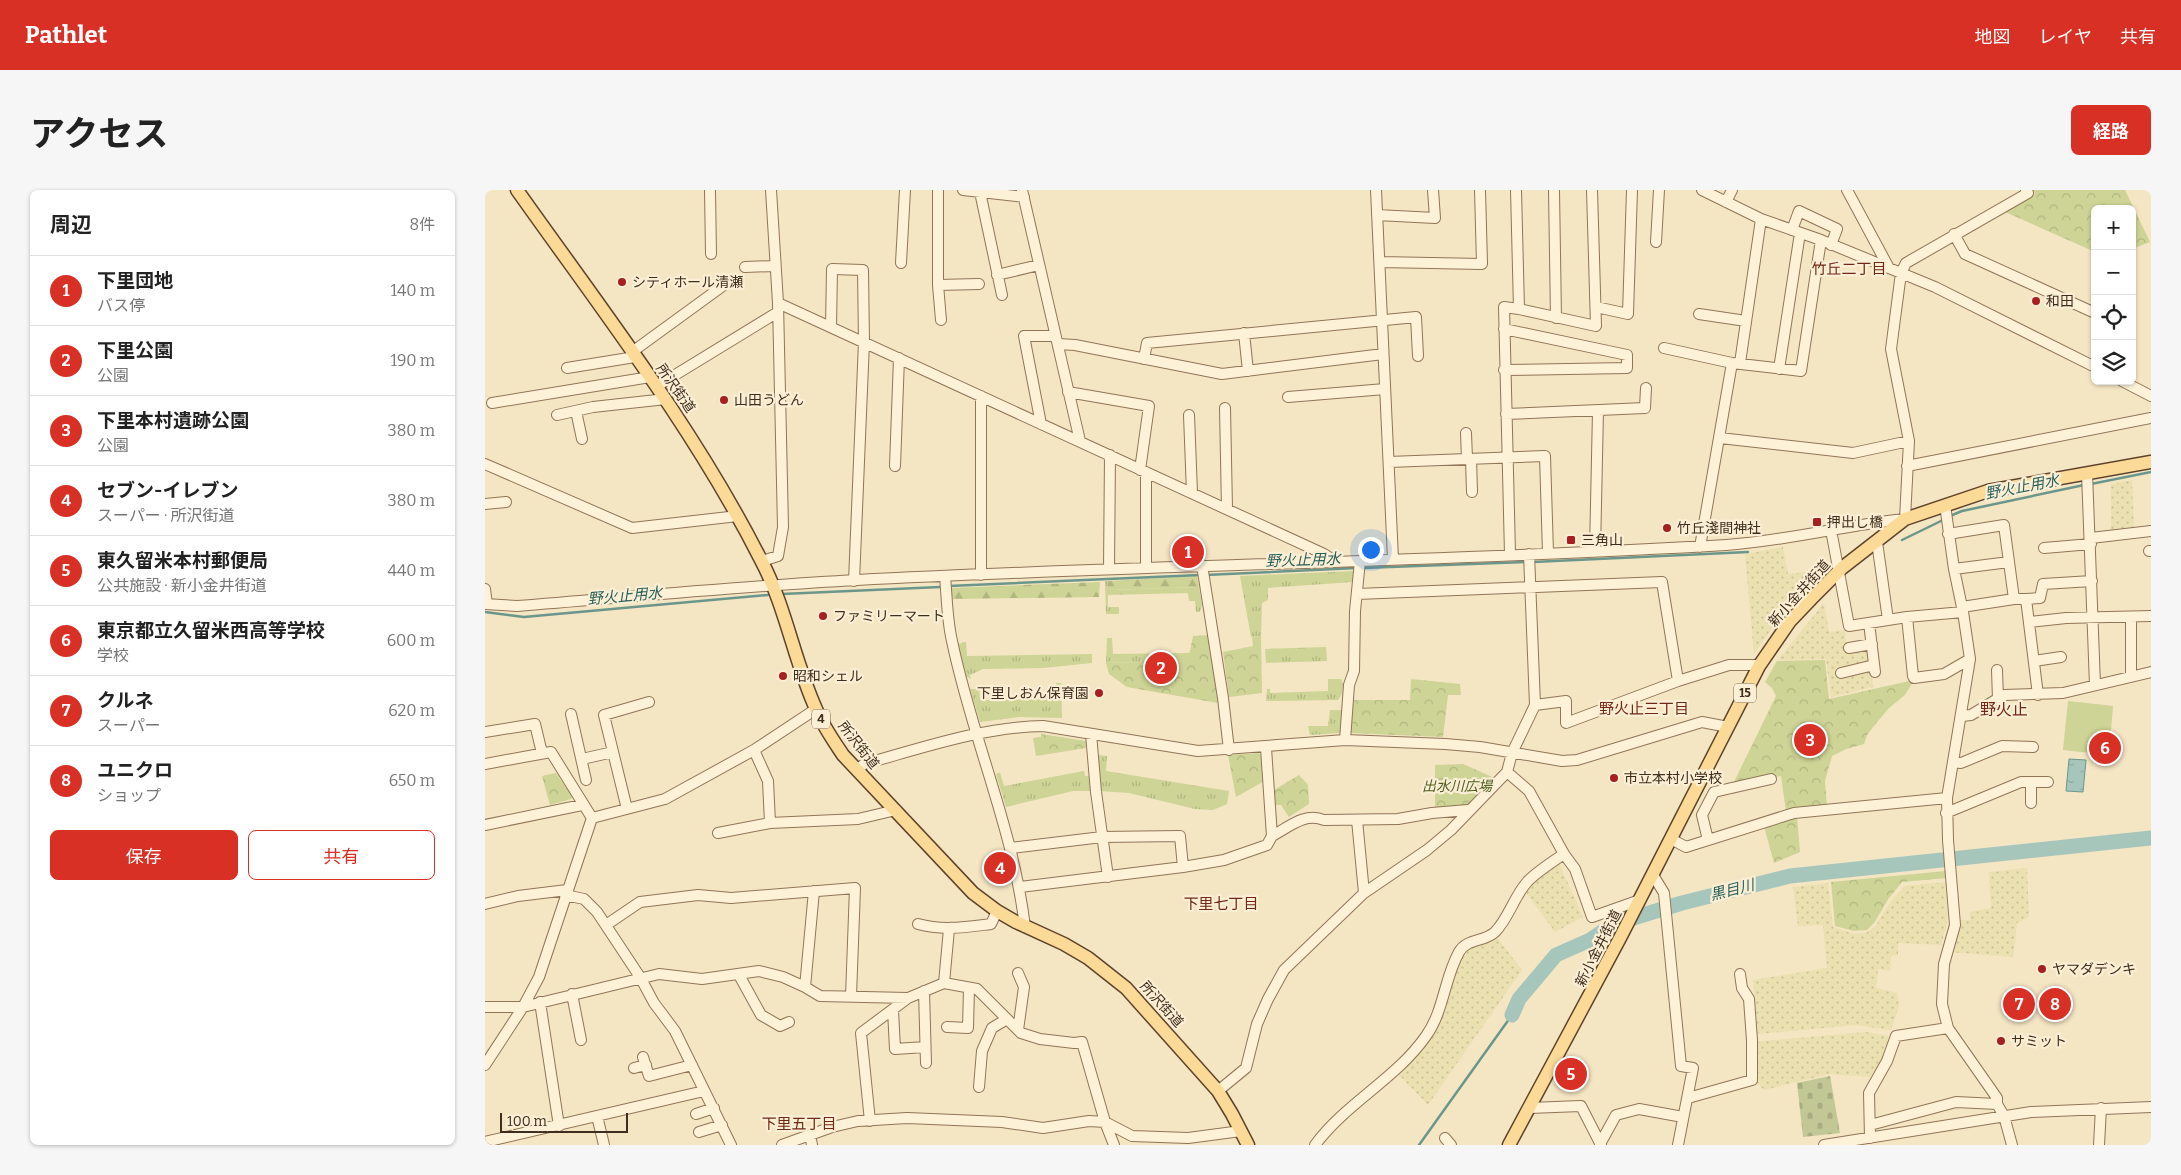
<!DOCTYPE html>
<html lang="ja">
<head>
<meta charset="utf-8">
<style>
  :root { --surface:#fff; --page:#f6f6f6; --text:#222; --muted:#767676; --line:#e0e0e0; --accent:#d93025 }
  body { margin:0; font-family:Bitter,"Noto Sans JP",serif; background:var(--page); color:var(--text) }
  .controls { position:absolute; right:15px; top:15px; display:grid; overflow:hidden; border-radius:8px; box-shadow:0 1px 4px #0004 }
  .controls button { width:45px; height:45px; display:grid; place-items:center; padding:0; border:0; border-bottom:1px solid var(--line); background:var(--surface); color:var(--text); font:25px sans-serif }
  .scale { position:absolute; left:15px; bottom:12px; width:128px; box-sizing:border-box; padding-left:5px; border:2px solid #3f2d1d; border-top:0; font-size:14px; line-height:18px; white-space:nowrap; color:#3f2d1d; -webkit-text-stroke:4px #faeed4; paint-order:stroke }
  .you { position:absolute; left:885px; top:359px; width:18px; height:18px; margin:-12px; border:4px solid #fff; border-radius:50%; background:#1a73e8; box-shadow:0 0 0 8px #1a73e833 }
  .badge { display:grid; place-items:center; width:32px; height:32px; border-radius:50%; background:var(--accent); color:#fff; font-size:16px; font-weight:700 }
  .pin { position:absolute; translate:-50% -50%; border:2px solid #fff; box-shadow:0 1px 5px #0006 }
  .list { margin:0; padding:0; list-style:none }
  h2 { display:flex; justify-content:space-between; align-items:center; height:65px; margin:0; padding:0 20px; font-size:21px }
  h2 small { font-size:16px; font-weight:400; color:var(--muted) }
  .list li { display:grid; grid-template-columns:32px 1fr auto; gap:15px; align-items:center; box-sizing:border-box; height:70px; padding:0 20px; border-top:1px solid var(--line) }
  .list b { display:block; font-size:19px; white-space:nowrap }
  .list p { margin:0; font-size:16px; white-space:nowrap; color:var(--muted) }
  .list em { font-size:16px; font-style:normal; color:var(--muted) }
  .actions { display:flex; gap:10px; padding:15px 20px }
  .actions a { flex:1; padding:11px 0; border:1px solid var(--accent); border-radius:8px; text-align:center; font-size:18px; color:var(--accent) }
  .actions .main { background:var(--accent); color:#fff }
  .icon { flex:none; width:28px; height:28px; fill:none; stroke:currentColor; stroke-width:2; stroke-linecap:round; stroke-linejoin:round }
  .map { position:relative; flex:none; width:1666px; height:955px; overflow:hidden; border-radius:8px }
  header { display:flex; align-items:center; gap:30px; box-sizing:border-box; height:70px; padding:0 25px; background:var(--accent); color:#fff }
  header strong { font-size:24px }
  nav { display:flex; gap:28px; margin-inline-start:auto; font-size:18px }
  .intro { display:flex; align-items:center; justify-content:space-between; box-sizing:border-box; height:120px; padding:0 30px }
  h1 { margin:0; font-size:35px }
  .button { padding:12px 22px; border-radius:8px; background:var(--accent); color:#fff; font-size:18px; font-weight:700 }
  main { display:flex; gap:30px; padding:0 30px }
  aside { flex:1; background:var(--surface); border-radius:8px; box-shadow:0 1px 4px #0004 }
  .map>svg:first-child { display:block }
  .farmland { fill:url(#farmland-dots) }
  .grass { fill:url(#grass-tufts) }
  .forest { fill:url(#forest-firs) }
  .cemetery { fill:url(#cemetery-stones) }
  .park { fill:url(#park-crowns) }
  .pitch { fill:#cdd495 }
  .water { fill:url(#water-ripples); stroke:#6b968b }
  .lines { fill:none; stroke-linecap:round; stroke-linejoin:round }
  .stream { stroke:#6b968b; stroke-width:2.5 }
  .river { stroke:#a6c6bc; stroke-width:15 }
  .minor-casing { stroke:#917557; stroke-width:12 }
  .major-casing { stroke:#5e432c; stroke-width:15 }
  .minor { stroke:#fdf1d8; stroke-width:10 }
  .major { stroke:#fbda97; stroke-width:12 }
  .poi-dot { fill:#a81f22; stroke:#faeed4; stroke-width:2 }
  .labels { text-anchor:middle; stroke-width:4.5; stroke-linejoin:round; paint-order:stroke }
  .shield { fill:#faeed4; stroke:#776754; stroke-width:1 }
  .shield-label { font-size:12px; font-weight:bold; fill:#3f2d1d }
  .poi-label { font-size:14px; fill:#3f2d1d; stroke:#faeed4; text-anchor:start }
  .street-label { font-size:14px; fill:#3f2d1d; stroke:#faeed4 }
  .park-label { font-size:14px; font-style:italic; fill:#505e21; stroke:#faeed4 }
  .neighbourhood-label { font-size:15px; fill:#722816; stroke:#faeed4 }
  .water-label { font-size:15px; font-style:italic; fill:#2a615c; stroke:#faeed4 }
  .quarter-label { font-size:16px; fill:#722816; stroke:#faeed4 }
</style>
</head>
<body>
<header>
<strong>Pathlet</strong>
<nav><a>地図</a><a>レイヤ</a><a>共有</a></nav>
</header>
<div class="intro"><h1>アクセス</h1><a class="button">経路</a></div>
<main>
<aside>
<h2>周辺<small>8件</small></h2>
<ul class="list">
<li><span class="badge">1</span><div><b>下里団地</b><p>バス停</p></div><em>140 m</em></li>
<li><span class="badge">2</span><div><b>下里公園</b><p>公園</p></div><em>190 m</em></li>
<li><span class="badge">3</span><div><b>下里本村遺跡公園</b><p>公園</p></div><em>380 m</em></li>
<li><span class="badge">4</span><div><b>セブン-イレブン</b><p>スーパー · 所沢街道</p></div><em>380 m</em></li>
<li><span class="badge">5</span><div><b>東久留米本村郵便局</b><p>公共施設 · 新小金井街道</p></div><em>440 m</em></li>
<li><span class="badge">6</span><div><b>東京都立久留米西高等学校</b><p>学校</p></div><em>600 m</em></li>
<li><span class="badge">7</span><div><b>クルネ</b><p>スーパー</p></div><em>620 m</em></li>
<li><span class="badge">8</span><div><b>ユニクロ</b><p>ショップ</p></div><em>650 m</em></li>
</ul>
<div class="actions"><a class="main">保存</a><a>共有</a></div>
</aside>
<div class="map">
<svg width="1666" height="955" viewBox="0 0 1666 955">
  <defs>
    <pattern id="farmland-dots" width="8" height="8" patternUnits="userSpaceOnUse" patternTransform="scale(1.25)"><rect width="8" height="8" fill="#ebe0b0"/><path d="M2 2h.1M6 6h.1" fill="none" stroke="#cbc097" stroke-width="1.8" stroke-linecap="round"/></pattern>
    <pattern id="grass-tufts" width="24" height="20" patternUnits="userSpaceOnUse" patternTransform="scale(1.25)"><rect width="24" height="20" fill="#cdd495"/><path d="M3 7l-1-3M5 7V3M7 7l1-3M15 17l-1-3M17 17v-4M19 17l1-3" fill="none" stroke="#b1b680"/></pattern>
    <pattern id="forest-firs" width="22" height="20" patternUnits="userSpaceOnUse" patternTransform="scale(1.25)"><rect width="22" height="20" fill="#cdd495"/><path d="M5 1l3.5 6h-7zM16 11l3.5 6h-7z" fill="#b1b680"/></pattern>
    <pattern id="cemetery-stones" width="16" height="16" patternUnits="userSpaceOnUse" patternTransform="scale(1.25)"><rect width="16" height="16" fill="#c2c895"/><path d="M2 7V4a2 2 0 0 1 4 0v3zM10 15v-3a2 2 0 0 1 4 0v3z" fill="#a8ac80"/></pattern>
    <pattern id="park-crowns" width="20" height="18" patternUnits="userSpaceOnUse" patternTransform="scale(1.25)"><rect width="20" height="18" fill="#cdd495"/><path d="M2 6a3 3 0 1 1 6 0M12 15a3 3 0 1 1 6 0" fill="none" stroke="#b1b680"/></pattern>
    <pattern id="water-ripples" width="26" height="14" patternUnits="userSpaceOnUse" patternTransform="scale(1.25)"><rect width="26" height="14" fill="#a6c6bc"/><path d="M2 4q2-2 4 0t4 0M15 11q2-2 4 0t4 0" fill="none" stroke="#90aaa1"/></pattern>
  </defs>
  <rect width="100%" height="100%" fill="#f4e5c3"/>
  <path class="farmland" d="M1647,290l2,51 -23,1v-48z
    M1298,357l5,27 27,-3 1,7 -31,32 -31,44 -9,-100z
    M1339,413l5,29 16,-2 2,22 22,-3 4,38 -42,10 -5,-38 -48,1z
    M1073,671l25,56 -28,15 -30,-41 3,-10z
    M1542,678l2,49 -12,6 -4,34 -64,-5 8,-32h13v-8l21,-4 -2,-36z
    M1461,692l1,41 -6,22 -43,-2v12l-7,1 -1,15 -12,-2 -2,19 21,5 2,13 -8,24 -35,-5 -98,9 -5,-54 74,-12 -4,-43 -25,1 -5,-39 35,-4 5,44 21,7 12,-1 9,-6 16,-26 14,-15z
    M1011,746l26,34 -94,135 -31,-32 18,-19 51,-107z
    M1381,842l23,4 -6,23 -13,18 -40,-3 -66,16 -10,-10 -1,-38z"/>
  <path class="grass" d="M869,381l-1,11 -85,6v12l-6,3 -1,33 -10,1 -11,-61z
    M620,391h2l1,9 91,-3 3,18 -2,7h-4l-1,-11h-6l-1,-8 -80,2v12h11v7h-13z
    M622,448h5l1,16 77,-1 -1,8 -83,2z
    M478,452h3l1,14 125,-2v9l-49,5 -60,1 -13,6 1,4 -5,-3 -8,-33 2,1z
    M841,457l1,14 -61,2 -1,-14z
    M843,489h13c4,7 2,15 -3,21l-72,1 1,-12h3v4l58,-2z
    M571,493h5l1,35 -43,-1 -39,5 -10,-33h9l1,11 76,-1z
    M845,520h12l-1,20 -2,3 -29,2 -2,-9h20z
    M613,565l9,1 -1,15 123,20 -2,13 -14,6 -18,-1 -66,-16 -30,-2z
    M599,581l1,5h5l2,15h-19l-67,16 -10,-33 4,-1 4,13z"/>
  <path class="forest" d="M712,386l2,11 -91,3 -1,-9z
    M615,392l-1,15 -147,2 -2,-11z"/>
  <path class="cemetery" d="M1345,886l10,57 -37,4 -6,-54z"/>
  <path class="park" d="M1548,0h92l25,52 -18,7v-40h-37v43l-92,-41 32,-17z
    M724,445l9,68 -91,-16 -18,-13 -3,-11 82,-2 5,-25z
    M776,446l1,57 -33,4 -6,-45 30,-6 -1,-9z
    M1340,470l4,39 85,-19 -9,15 -16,13 -16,19 -6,8 -3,9 -18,5 -14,7 -7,25 2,27 -41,3 -5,-35 -49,10 44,-90 -4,-8 -7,-6 12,-21z
    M926,489l49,5 1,11h-13l-5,42 -92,-4 1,-33h58z
    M556,544l45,7v7l-50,8 -3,-18 8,-1z
    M773,563l4,3 4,24 -30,17 -8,-42z
    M978,574l34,15 -32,28 -30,2v-44z
    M71,583l10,15 8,6 -3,5 -21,6 -8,-29z
    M814,585l9,10 1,19 -20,13 -8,-12h-6l-1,-15z
    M1312,626l3,36 -26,11 -10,-37z
    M1461,681l1,7 -45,4 -13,16 -15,25 -7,7 -13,1 -19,-5 -4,-44z"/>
  <path class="pitch" d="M1583,511l45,5 -4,49 -46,-5z"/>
  <path class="water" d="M1584,569l17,1 -3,32 -17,-1z"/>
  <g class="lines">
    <path class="stream" d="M1606,294l60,-12
      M1465,326l12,-5 122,-26
      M1417,350l41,-20
      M1048,372l215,-10
      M878,378l164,-6
      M720,385l152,-7
      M464,396l251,-11
      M297,404l158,-7
      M0,422l39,5 244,-22
      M934,955l93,-130"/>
    <path class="river" d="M1027,825l7,-16 37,-44 34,-15 24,-16 68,-21 108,-27 361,-38"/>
    <g class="minor-casing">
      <path id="minor" d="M225,0l1,64
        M453,0v95l3,35
        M478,0l61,7
        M537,0l58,251
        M891,0l17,369
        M1069,0l2,128
        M1217,0l59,29 60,21 114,47 160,80
        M1362,0l42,78
        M495,2l22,103
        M1241,12l6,-12
        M892,25l58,3 -2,-28
        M1307,40l7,-19 38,18 -6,16
        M1469,44l11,20 130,59
        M1171,52l3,-52
        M895,72l102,2 -2,-74
        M416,73l4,-73
        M260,77l30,-1
        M512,85l42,-10
        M453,95l41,-1
        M293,113l546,251 12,8
        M1111,117l32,7 4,-124
        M1034,119l77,17 -4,-136
        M1214,124l47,7
        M346,137l1,-58 31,1 1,72 -10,239
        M1019,139l123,26v13l-123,2
        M759,143l4,38
        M573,154l17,1 147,29 161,-20
        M1179,158l68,15 69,8 20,-131
        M147,162l92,-67
        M659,169l3,-16 269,-26 2,39
        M1255,173l21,-144
        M82,178l68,-11
        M1294,179l21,-136
        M1637,191l29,15
        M172,196l121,-74
        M583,202l81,14 -9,64
        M496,206v179
        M803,207l97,-8
        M7,213l158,-26
        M740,218l2,101
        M91,221l6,28
        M1021,224l139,-6 1,-20
        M72,225l36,-8 73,-8
        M704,225l3,78
        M556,234l-17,-88h31
        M981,243l1,26
        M1235,248l133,15 56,-12
        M986,269l1,33
        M904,272l156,-6 3,97
        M0,274l147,64 106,-12
        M410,276l4,-108
        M1422,276l244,-48
        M661,282v96
        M1602,283l8,212
        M0,314l21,-2
        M1460,315l9,64 9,43 7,47 -23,139 1,42 7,85 -11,39 -2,40 6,24 49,70v6l7,12 8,29
        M1346,340l18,96 58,-9 56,-5
        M1463,344l56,-9 10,74
        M1606,348l60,-7
        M1392,352l11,78
        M1215,357l32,-184
        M1559,358l47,-4
        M1110,361l3,-140
        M1664,361h2
        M1025,364l-6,-247 15,2 -3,-119
        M1044,364l6,151 -23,48 -5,19 22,19 35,63 11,15 17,48 48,-17
        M277,371l16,-5 5,-29 -5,-224 -7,-113
        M717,375l21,133 6,52
        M624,379l1,-114
        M1469,379l55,-7
        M460,386c2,22 2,44 7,65 20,97 61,186 73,286
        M0,399l2,15
        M872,404l305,-12 16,99
        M1541,409l14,-1 3,-14 49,-3
        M0,414l32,2c113,-9 227,-20 340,-26 290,-15 580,-18 869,-35 60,-4 119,-20 179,-26l4,-78 -18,-92 10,-76 5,-10 122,-70 -2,-3
        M1477,417l52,-8h12l12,96
        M1422,427l6,59 1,2 30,-4 26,-15
        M1544,432l37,-4 85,-2
        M1384,433l6,49
        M1364,458l23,-4
        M1549,471l27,-4
        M1512,480l1,29
        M1356,483l33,-8
        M1646,486v-59
        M1050,515l31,-4v22l112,-42 51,-16h31
        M86,524l15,66
        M1477,526l9,-1 33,-20 59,-2 88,-21
        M0,542l50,-8 7,29
        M606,544l5,58 12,85
        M860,550l4,-55 5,-14 1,-60 5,-50
        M269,560l14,31 2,42
        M97,569l31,-7
        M1468,572l8,1 41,-17 31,1
        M0,574l66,-12 41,66
        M372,580l7,-6c58,-16 118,-37 179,-38l155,25 147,-11 100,4 35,3 82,14 15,-1 125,-38 26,5
        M1546,613v-21
        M142,619l-23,-94 45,-13
        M1461,623l75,-31h27
        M872,630l7,73
        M0,635l97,-20
        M233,643l52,-10 88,-4 38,-9
        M787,646c17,-9 33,-24 52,-16l74,-1 34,-6 36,-3
        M1186,649l15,8 108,-34 153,-15
        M1223,650l-6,-25 12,-23 57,-13
        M526,658l91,-11 78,-1 3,31
        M1168,685l11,18 17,173 12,2 -15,77
        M535,697l163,-20 41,-7 43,-15 5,-9 -6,-88
        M80,705l19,4 13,13 43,65 14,26 21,28 56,114
        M0,714l33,-8 49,-6
        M433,734c25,7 48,3 73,0l6,-13
        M121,735l34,-23 58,-7 33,3 124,-10 -4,108
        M254,785l22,40 19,11 9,-4
        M459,793l5,-54
        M320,797l9,-96
        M439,801l2,72
        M87,804l9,46
        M55,812l19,124
        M0,817h38l136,-33 43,5 57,-8 24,6 22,10 15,9 88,2
        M408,820l2,39 30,-2
        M462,837l21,1 1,-40
        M533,840l6,-43 -6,-14
        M158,867l6,19 43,-11
        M0,875l38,-58 16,-30 53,-159 73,-19 89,-49 62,-41
        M149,878l12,-3
        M494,897l3,-36 10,-23 15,-9
        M733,901l28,-23 11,-44 11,-25 16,-29 80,-77 63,-43 24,-20 56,-58
        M1203,908l64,-18v-40l-3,-41 -7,-11 -2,-14
        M1044,918l52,-2 20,39
        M211,924l18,-6
        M112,926l7,29
        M385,931l-9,-88 47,-35 36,-15 33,6 44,44 19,6 34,4 8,-1 23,80 9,23
        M1385,935l86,-23 41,2
        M214,942l23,-7
        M325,945l2,10
        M960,948l6,7
        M1385,948l-1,-45 18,-32 9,-25 52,-8
        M0,952l219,-51
        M1115,954l16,-29 23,-6 44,8
        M297,955l50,-18 26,-6 49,-3 95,4 41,6 46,-7 16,1 27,14 56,2 53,-7
        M830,955c31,-42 81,-66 111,-109 18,-25 18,-57 33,-84 8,-14 26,-10 36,-20 14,-14 19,-36 33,-51 10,-10 24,-19 36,-27
        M1339,955l207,-33 120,-5
        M1614,955l2,-37"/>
    </g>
    <g class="major-casing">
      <path id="major" d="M32,0c85,120 177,238 244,370 25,47 33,101 55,149 7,17 17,31 27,46l130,138 24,18 19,11 48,22 24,14 38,30 92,103 14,23 16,31
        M1024,955l111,-207 139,-272 31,-45 21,-22 31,-31 63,-49 83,-28 163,-29"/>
    </g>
    <use href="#minor" class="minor"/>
    <use href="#major" class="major"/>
  </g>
  <g class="poi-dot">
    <circle cx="137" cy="92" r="5"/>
    <circle cx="1551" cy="111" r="5"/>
    <circle cx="239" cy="210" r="5"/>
    <rect x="1327" y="327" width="10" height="10" rx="2.5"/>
    <circle cx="1182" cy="338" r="5"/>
    <rect x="1081" y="345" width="10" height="10" rx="2.5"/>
    <circle cx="338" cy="426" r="5"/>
    <circle cx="298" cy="486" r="5"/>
    <circle cx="614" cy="503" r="5"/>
    <circle cx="1129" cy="588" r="5"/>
    <circle cx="1557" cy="779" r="5"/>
    <circle cx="1516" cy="851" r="5"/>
  </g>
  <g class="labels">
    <g class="shield">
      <rect x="1249" y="493.5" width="22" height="19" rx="4"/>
      <rect x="327" y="519.5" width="18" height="19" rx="4"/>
    </g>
    <g class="shield-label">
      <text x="1260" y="507">15</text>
      <text x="336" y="533">4</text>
    </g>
    <g class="poi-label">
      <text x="147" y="97">シティホール清瀬</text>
      <text x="1561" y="116">和田</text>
      <text x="249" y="215">山田うどん</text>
      <text x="1342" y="337">押出し橋</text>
      <text x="1192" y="343">竹丘淺間神社</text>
      <text x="1096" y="355">三角山</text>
      <text x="348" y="431">ファミリーマート</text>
      <text x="308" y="491">昭和シェル</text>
      <text x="604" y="508" text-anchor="end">下里しおん保育園</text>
      <text x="1139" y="593">市立本村小学校</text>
      <text x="1567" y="784">ヤマダデンキ</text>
      <text x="1526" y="856">サミット</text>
    </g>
    <g class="street-label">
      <text transform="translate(191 198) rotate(55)" y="5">所沢街道</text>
      <text transform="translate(1314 403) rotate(-48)" y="5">新小金井街道</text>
      <text transform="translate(374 555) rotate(52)" y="5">所沢街道</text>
      <text transform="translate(1113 758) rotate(-63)" y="5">新小金井街道</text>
      <text transform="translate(677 814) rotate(48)" y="5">所沢街道</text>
    </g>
    <g class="park-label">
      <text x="972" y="601">出水川広場</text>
    </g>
    <g class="neighbourhood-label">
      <text x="1364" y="84">竹丘二丁目</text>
      <text x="1159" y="524">野火止三丁目</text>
      <text x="736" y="719">下里七丁目</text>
      <text x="314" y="939">下里五丁目</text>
    </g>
    <g class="water-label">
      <text transform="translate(1537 297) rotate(-11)" y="5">野火止用水</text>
      <text transform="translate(818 370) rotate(-2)" y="5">野火止用水</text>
      <text transform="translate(140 406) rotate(-5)" y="5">野火止用水</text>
      <text transform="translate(1247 700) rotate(-14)" y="5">黒目川</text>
    </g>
    <g class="quarter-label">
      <text x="1519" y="525">野火止</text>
    </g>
  </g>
</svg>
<div class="controls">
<button>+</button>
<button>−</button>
<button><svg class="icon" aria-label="locate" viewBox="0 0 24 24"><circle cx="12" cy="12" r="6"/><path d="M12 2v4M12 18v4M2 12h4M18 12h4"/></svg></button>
<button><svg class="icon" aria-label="layers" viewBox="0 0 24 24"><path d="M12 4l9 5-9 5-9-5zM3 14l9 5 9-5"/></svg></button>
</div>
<div class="scale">100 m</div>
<div class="you"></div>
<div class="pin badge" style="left:703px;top:362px">1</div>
<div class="pin badge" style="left:676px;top:478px">2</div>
<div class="pin badge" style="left:1325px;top:550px">3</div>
<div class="pin badge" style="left:515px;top:678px">4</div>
<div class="pin badge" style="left:1086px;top:884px">5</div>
<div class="pin badge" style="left:1620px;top:558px">6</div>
<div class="pin badge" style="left:1534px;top:814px">7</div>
<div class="pin badge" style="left:1570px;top:814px">8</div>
</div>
</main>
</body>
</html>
